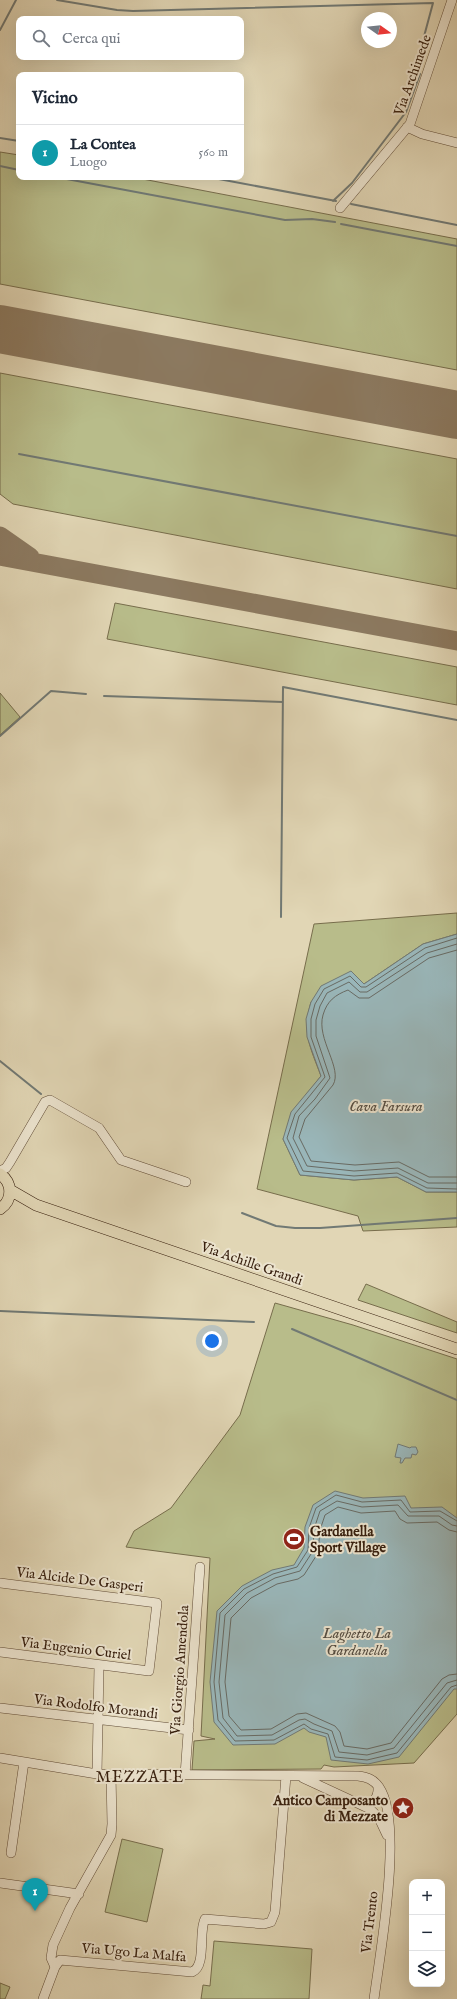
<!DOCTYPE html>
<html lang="it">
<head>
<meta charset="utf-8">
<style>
  :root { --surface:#fff; --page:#f2f2f3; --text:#1f2937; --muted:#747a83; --line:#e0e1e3; --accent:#b45309 }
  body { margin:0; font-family:"IM FELL English",serif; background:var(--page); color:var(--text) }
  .controls { position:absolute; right:12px; bottom:12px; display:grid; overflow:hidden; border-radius:8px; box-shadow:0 4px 16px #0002 }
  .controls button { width:36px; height:36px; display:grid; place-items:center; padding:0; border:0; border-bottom:1px solid var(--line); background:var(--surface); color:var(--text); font:20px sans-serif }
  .compass { position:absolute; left:361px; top:12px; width:36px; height:36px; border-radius:50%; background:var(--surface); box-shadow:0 4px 16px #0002; rotate:105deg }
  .you { position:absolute; left:212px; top:1341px; width:14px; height:14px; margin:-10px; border:3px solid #fff; border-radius:50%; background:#1a73e8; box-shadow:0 0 0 6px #1a73e833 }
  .badge { display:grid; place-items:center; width:26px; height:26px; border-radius:50%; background:var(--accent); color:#fff; font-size:13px; font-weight:700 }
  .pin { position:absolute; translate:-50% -33px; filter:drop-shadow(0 1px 2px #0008) }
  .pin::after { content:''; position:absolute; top:21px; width:14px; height:12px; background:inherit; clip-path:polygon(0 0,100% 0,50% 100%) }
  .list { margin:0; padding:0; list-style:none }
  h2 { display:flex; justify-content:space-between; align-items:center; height:52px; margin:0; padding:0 16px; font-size:17px }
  h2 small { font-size:13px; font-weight:400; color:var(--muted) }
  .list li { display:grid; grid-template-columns:26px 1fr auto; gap:12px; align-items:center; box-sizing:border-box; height:56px; padding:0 16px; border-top:1px solid var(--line) }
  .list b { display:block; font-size:15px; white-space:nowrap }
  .list p { margin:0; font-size:13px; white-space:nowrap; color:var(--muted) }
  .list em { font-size:13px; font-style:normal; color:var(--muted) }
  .icon { flex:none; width:22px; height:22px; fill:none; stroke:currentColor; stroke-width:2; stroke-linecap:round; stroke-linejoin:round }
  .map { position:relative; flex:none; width:457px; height:1999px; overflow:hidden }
  .search { position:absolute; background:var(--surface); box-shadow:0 4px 16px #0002; left:16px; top:16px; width:228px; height:44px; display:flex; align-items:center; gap:10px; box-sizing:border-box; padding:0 14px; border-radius:8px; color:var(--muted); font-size:15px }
  .panel { position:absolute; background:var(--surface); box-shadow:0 4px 16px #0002; left:16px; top:72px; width:228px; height:108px; border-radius:8px }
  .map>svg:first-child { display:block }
  .green { fill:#b8bc8a; stroke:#776d4c }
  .water { fill:#99b6b9; stroke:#717974 }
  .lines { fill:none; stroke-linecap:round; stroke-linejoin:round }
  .shore { stroke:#686a63; stroke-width:1 }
  .stream { stroke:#717974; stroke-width:2 }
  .taxiway { stroke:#8c7a61; stroke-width:19 }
  .runway { stroke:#8c7a61; stroke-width:48 }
  .minor-casing { stroke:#614c37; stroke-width:10 }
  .major-casing { stroke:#361e0d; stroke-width:12 }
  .minor { stroke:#ece4cf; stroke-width:9 }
  .major { stroke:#e1d6b5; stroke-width:11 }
  .labels { text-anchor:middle; stroke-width:4; stroke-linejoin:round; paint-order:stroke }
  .street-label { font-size:14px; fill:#361e0d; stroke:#ece4cf }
  .poi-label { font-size:14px; font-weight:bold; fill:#361e0d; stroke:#ece4cf; text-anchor:start }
  .water-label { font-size:15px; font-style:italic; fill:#544c41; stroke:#ece4cf }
  .quarter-label { font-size:16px; letter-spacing:1px; fill:#361e0d; stroke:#ece4cf }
</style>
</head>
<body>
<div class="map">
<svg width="457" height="1999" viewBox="0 0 457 1999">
  <rect width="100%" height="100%" fill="#e1d6b5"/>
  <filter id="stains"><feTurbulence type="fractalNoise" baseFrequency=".005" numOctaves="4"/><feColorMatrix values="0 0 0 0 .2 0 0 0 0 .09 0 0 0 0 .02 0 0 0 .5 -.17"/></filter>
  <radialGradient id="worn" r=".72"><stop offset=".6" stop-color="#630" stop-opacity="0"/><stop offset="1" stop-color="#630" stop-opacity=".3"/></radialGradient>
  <path class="green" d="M0,152l19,3v22h113l325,62v131l-457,-86z
    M0,373l457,86v130l-444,-85 -13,-10z
    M115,603l342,64v38l-350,-66z
    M0,693l20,24 -20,18z
    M457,913v21l-34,10 -59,40 -53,18c-9,31 -1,45 10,74l-14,18 -24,45 17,36 54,5 43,-3 29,15h31v35l-94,4 -5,-15 -101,-27 57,-265z
    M366,1284l91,38v11l-99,-33z
    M275,1303l78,22 104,34v355l-43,49 -80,4 -10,-2 -3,4 -129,1 2,-29 21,-2 -14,-3 9,-178 -84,-11 8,-16 37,-23 69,-93z
    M122,1839l41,10 -16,73 -42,-10z
    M214,1941l98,8 -3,50h-108l2,-14 7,1z
    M0,1983l10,4 -5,12h-5z"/>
  <path class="water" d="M457,934v258h-31l-29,-15 -43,3 -54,-5 -17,-36 8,-27 30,-36 -14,-39 -1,-18 5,-17 10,-16 30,-15 13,13 59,-40z
    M398,1444l12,4 1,-1h5l2,5 -2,3 -4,-1 -1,4h-6l-3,5h-2l1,-5 -6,-1z
    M335,1491l28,7 42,-2 6,12 31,-1 15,11v171h-3l-55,68 -31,7 -37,-4 -5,-23 -17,-5 -5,-4 -29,16 -42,1 -19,-23 -4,-40 7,-71 25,-25 30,-16 22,-5 10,-17 1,-21 8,-22z"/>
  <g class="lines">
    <path class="shore" d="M457,938l-32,10 -59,39h-5l-11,-11 -26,13 -9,15 -4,15v18l14,40 -30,37 -8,24 16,33 51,5 43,-3 30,15 30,1
      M457,944l-30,9 -60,39h-7l-11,-10 -22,11 -7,13 -4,14v16l14,42 -15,21 -16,17 -6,22 14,28 47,5 44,-3 30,15h29
      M457,950l-28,8 -60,40h-10l-11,-8c-13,5 -21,11 -25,25 -7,24 20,53 10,70l-28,34 -6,18 12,24 44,4 44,-3 30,15h28
      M457,1521l-17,-10 -30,1 -9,-12 -39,2 -26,-7 -20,13 -7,20 -1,22 -11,17 -24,7 -29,15 -24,24 -6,69 4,38 17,21 39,-1 30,-16 7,5 17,5 7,23 32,3 30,-7 54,-66 6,-2
      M457,1526l-5,-1 -13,-9h-31l-10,-11 -36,2 -25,-6 -17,10 -6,18 -1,22 -13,20 -25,7 -28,15 -22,22 -6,67 4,36 14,18 35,-1 27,-15 6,-1 9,5 18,7 7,21 28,3 27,-7 53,-65 10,-3
      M457,1532l-8,-2 -12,-8 -30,1 -7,-4 -5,-8 -34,2 -23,-6 -13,8 -5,15 -2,23 -14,22 -6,4 -21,5 -26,14 -20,20 -6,64 4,34 12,14 30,-1 26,-15 9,-1 29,13 5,6 4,14 23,3 24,-6 51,-64 7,-4 8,-1"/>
    <path class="stream" d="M57,0l60,10 16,1 300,-8 -18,67 5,4 -14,38 -54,71 -19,18
      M0,30l16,-30
      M0,138l19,3
      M0,166l19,4
      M56,177l229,43 27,-1 23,3
      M208,177l128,24
      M351,204l106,21
      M341,224l116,22
      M19,454l438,82
      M104,696l179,6
      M0,736l51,-45 35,3
      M281,917l2,-230 174,33
      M0,1061l41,33
      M242,1213l34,13 19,2h25l137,-10
      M0,1311l254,11
      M292,1329l165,71"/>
    <path class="taxiway" d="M0,536l30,21
      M0,556l457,85"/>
    <path class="runway" d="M0,329l457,86"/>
    <g class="minor-casing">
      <path id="minor" d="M407,127l15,7 35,9
        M340,208l70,-84 42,-124
        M0,1171l6,-3 4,-6 35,-60 5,-2 49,28 22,32 65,22
        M0,1583l157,20 -8,68 -149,-19
        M0,1708l189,22
        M0,1758l97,16 261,2c9,1 15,3 21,11 25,36 1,166 -5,212
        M97,1774l2,-108
        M185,1775l15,-208
        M303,1778l67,31 9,9 8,17
        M360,1804c12,1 19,-5 18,-18
        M11,1853l13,-91
        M0,1883l79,11
        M55,1967l-4,-9 2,-13 17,-37 41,-73 1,-11 -1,-50
        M43,1999l12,-32 5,-7 132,12c15,-6 6,-41 13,-53l59,5 7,-2 4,-10 11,-136"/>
    </g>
    <g class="major-casing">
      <path id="major" d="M0,1174c13,9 13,26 0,35
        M10,1190l26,15 421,144"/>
    </g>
    <use href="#minor" class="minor"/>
    <use href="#major" class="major"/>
  </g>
  <defs>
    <g id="stadium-disc" transform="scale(1.15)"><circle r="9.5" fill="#8f2418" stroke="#ece4cf"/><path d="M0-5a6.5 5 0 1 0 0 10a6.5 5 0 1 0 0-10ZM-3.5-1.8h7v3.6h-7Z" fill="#fff"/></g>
    <g id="sight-disc" transform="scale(1.15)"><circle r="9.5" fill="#8f2418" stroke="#ece4cf"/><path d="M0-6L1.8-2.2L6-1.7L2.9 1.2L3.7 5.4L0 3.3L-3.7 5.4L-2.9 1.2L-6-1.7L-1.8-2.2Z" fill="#fff"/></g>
  </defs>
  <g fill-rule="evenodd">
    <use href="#stadium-disc" x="294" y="1539"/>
    <use href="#sight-disc" x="403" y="1808"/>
  </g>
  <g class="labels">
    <g class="street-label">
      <text transform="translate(412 75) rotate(-70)" y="5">Via Archimede</text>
      <text transform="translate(252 1263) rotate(19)" y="5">Via Achille Grandi</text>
      <text transform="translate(80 1579) rotate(7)" y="5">Via Alcide De Gasperi</text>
      <text transform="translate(76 1648) rotate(7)" y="5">Via Eugenio Curiel</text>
      <text transform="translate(179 1670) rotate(-86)" y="5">Via Giorgio Amendola</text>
      <text transform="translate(96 1706) rotate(7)" y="5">Via Rodolfo Morandi</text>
      <text transform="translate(369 1922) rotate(-83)" y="5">Via Trento</text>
      <text transform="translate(134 1952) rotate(5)" y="5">Via Ugo La Malfa</text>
    </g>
    <g class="poi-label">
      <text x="310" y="1536">Gardanella<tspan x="310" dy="16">Sport Village</tspan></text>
      <text x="388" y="1805" text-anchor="end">Antico Camposanto<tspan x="388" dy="16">di Mezzate</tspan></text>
    </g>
    <g class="water-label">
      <text x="386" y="1111">Cava Farsura</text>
      <text x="357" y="1638">Laghetto La<tspan x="357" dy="17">Gardanella</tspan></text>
    </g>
    <g class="quarter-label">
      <text x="140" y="1782">MEZZATE</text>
    </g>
  </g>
  <rect width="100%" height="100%" filter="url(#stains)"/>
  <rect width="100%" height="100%" fill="url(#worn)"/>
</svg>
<div class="controls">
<button>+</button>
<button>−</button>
<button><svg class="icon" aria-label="layers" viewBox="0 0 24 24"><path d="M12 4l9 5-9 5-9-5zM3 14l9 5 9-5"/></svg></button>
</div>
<svg class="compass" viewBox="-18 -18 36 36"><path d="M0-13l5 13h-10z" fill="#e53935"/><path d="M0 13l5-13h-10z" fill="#747a83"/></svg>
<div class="you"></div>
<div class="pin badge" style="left:35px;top:1911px;background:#0f9aa8">1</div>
<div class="search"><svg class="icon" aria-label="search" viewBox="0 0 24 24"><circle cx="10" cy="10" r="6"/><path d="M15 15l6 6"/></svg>Cerca qui</div>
<section class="panel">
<h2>Vicino<small></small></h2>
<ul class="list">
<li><span class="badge" style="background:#0f9aa8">1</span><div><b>La Contea</b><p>Luogo</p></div><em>560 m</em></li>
</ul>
</section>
</div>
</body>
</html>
